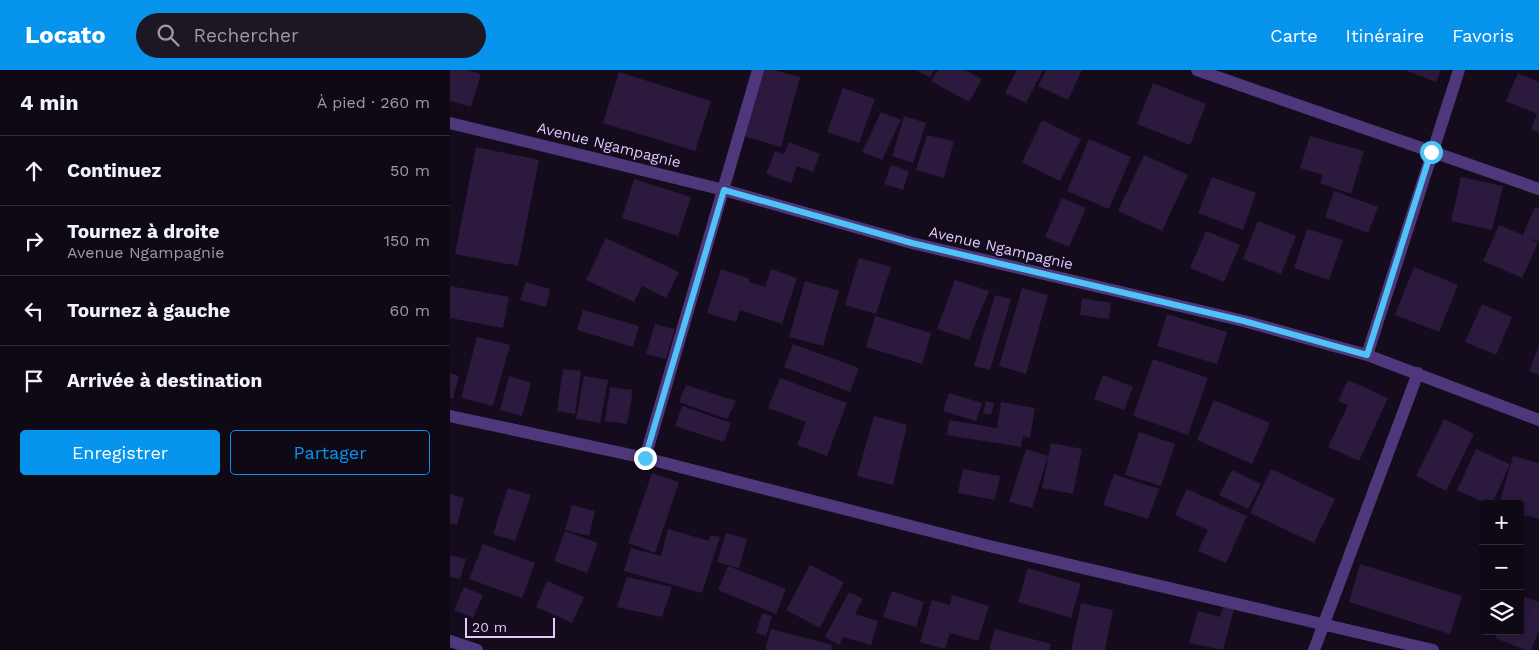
<!DOCTYPE html>
<html lang="fr">
<head>
<meta charset="utf-8">
<style>
  :root { --surface:#0f0916; --page:#1d1723; --text:#f1f3f6; --muted:#9b9aa1; --line:#2f2a35; --accent:#0694ed }
  body { margin:0; font-family:"Work Sans",sans-serif; background:var(--page); color:var(--text) }
  .controls { position:absolute; right:15px; bottom:15px; display:grid; overflow:hidden; border-radius:5px; box-shadow:0 2px 12px #0003 }
  .controls button { width:45px; height:45px; display:grid; place-items:center; padding:0; border:0; border-bottom:1px solid var(--line); background:var(--surface); color:var(--text); font:25px sans-serif }
  .scale { position:absolute; left:15px; bottom:12px; width:90px; box-sizing:border-box; padding-left:5px; border:2px solid #decafe; border-top:0; font-size:14px; line-height:18px; white-space:nowrap; color:#decafe; -webkit-text-stroke:4px #140c1d; paint-order:stroke }
  .stop { position:absolute; width:15px; height:15px; margin:-11px; border:4px solid #4fc3f7; border-radius:50%; background:#fff }
  .stop.end { background:#4fc3f7; border-color:#fff; box-shadow:0 1px 5px #0008 }
  .list { margin:0; padding:0; list-style:none }
  h2 { display:flex; justify-content:space-between; align-items:center; height:65px; margin:0; padding:0 20px; font-size:21px }
  h2 small { font-size:16px; font-weight:400; color:var(--muted) }
  .list li { display:grid; grid-template-columns:32px 1fr auto; gap:15px; align-items:center; box-sizing:border-box; height:70px; padding:0 20px; border-top:1px solid var(--line) }
  .list b { display:block; font-size:19px; white-space:nowrap }
  .list p { margin:0; font-size:16px; white-space:nowrap; color:var(--muted) }
  .list em { font-size:16px; font-style:normal; color:var(--muted) }
  .actions { display:flex; gap:10px; padding:15px 20px }
  .actions a { flex:1; padding:11px 0; border:1px solid var(--accent); border-radius:5px; text-align:center; font-size:18px; color:var(--accent) }
  .actions .main { background:var(--accent); color:#fff }
  .icon { flex:none; width:28px; height:28px; fill:none; stroke:currentColor; stroke-width:2; stroke-linecap:round; stroke-linejoin:round }
  .map { position:relative; flex:none; width:1089px; height:580px; overflow:hidden }
  header { display:flex; align-items:center; gap:30px; box-sizing:border-box; height:70px; padding:0 25px; background:var(--accent); color:#fff }
  header strong { font-size:24px }
  nav { display:flex; gap:28px; margin-inline-start:auto; font-size:18px }
  .search { width:350px; height:45px; background:var(--page); display:flex; align-items:center; gap:12px; box-sizing:border-box; padding:0 18px; border-radius:28px; color:var(--muted); font-size:19px }
  main { display:flex }
  aside { flex:1; background:var(--surface) }
  .map>svg:first-child { display:block }
  .building { fill:#2b193e }
  .lines { fill:none; stroke-linecap:round; stroke-linejoin:round }
  .minor { stroke:#4e387b; stroke-width:12 }
  .route { stroke:#4fc3f7; stroke-width:6 }
  .labels { text-anchor:middle; stroke-width:4; stroke-linejoin:round; paint-order:stroke }
  .street-label { font-size:15px; fill:#decafe; stroke:#140c1d }
</style>
</head>
<body>
<header>
<strong>Locato</strong>
<div class="search"><svg class="icon" aria-label="search" viewBox="0 0 24 24"><circle cx="10" cy="10" r="6"/><path d="M15 15l6 6"/></svg>Rechercher</div>
<nav><a>Carte</a><a>Itinéraire</a><a>Favoris</a></nav>
</header>
<main>
<aside>
<h2>4 min<small>À pied · 260 m</small></h2>
<ul class="list">
<li><svg class="icon" aria-label="ahead" viewBox="0 0 24 24"><path d="M12 20V5M6 11l6-6 6 6"/></svg><div><b>Continuez</b></div><em>50 m</em></li>
<li><svg class="icon" aria-label="right" viewBox="0 0 24 24"><path d="M7 20v-9h11M14 6l5 5-5 5"/></svg><div><b>Tournez à droite</b><p>Avenue Ngampagnie</p></div><em>150 m</em></li>
<li><svg class="icon" aria-label="left" viewBox="0 0 24 24"><path d="M17 20v-9H6M10 6l-5 5 5 5"/></svg><div><b>Tournez à gauche</b></div><em>60 m</em></li>
<li><svg class="icon" aria-label="arrive" viewBox="0 0 24 24"><path d="M6 21V4h12l-3 4 3 4H6"/></svg><div><b>Arrivée à destination</b></div></li>
</ul>
<div class="actions"><a class="main">Enregistrer</a><a>Partager</a></div>
</aside>
<div class="map">
<svg width="1089" height="580" viewBox="0 0 1089 580">
  <rect width="100%" height="100%" fill="#140c1d"/>
  <path class="building" d="M0,0h18l13,4 -10,33 -21,-6z
    M312,0h11l27,7 -19,70 -38,-11z
    M465,0h19l-4,7z
    M488,0h27l17,9 -13,23 -38,-21z
    M567,0h26l-17,33 -21,-10z
    M596,0h36l-14,30 -30,-14z
    M955,0h36l-5,12z
    M169,2l92,29 -16,50 -92,-28z
    M1068,3l21,9v51l-8,-4 6,-15 -31,-13z
    M703,13l53,21 -16,41 -53,-21z
    M393,18l32,11 -16,44 -32,-11z
    M431,42l20,8 -19,40 -20,-8z
    M454,46l22,7 -13,40 -21,-7z
    M592,50l39,19 -21,42 -38,-19z
    M477,65l27,6 -10,37 -28,-8z
    M860,66l54,15 -13,43 -31,-11 3,-8 -23,-7z
    M639,69l42,18 -22,52 -42,-18z
    M339,72l31,12 -7,18 -16,-6 -6,17 -25,-9 9,-23 9,3z
    M26,77l63,13 -21,106 -63,-12z
    M694,85l44,20 -26,56 -44,-20z
    M441,95l18,6 -6,19 -19,-6z
    M762,107l44,16 -13,37 -45,-17z
    M1011,107l42,9 -11,44 -41,-9z
    M184,109l57,18 -13,39 -56,-18z
    M884,121l44,16 -10,26 -43,-16z
    M612,128l24,10 -17,39 -24,-10z
    M1085,137l4,1v34l-14,-6 13,7 -16,35 -39,-17 16,-36 24,10z
    M808,151l38,15 -15,38 -38,-15z
    M857,159l36,11 -14,40 -35,-12z
    M756,161l34,14 -16,37 -34,-14z
    M156,168l73,34 -13,26 -24,-12 -8,16 -48,-22z
    M409,188l32,9 -15,47 -31,-9z
    M964,197l44,18 -19,47 -44,-17z
    M271,199l29,10 -1,3 16,5 6,-18 26,9 -15,46 -42,-14 -4,12 -29,-9z
    M505,210l34,11 -20,49 -32,-11z
    M355,211l34,10 -16,55 -34,-9z
    M76,212l24,7 -4,18 -26,-7z
    M0,216l59,11 -6,31 -53,-10z
    M572,218l26,7 -22,79 -27,-8z
    M545,225l16,4 -21,71 -16,-4z
    M632,228l29,5 -2,16 -29,-4z
    M1032,234l30,13 -16,38 -31,-13z
    M133,240l56,16 -6,21 -56,-17z
    M717,244l60,18 -10,32 -60,-18z
    M425,246l56,17 -9,31 -56,-17z
    M205,254l20,5 -9,30 -20,-5z
    M27,267l33,8 -17,61 -32,-8z
    M343,274l66,24 -9,24 -66,-25z
    M1089,275v30l-10,-4z
    M703,289l55,19 -20,57 -55,-19z
    M113,299l18,2 -6,43 -18,-3z
    M0,303l9,3 -6,23 -3,-1z
    M653,305l30,12 -9,23 -30,-11z
    M59,306l22,7 -9,33 -22,-6z
    M134,306l24,4 -8,43 -24,-4z
    M330,308l67,25 -20,53 -30,-11 9,-23 -38,-14z
    M898,310l40,18 -29,63 -31,-14 20,-42 -10,-4z
    M236,315l50,16 -9,18 -48,-17z
    M160,317l23,3 -6,34 -22,-3z
    M499,323l33,10 -6,18 -33,-10z
    M764,330l56,23 -18,41 -55,-24z
    M536,331l8,2 -3,12 -8,-2z
    M551,332l34,6 -5,30 -7,-2 -2,11 -74,-12 2,-15 48,8z
    M232,336l49,17 -7,19 -49,-16z
    M424,346l33,9 -14,60 -36,-9z
    M994,349l30,15 -28,57 -30,-15z
    M689,362l36,12 -14,42 -36,-11z
    M601,373l31,6 -9,45 -31,-6z
    M576,379l22,7 -16,52 -23,-6z
    M1026,379l34,15 -18,40h-5l-30,-14z
    M1063,386l26,7v56l-19,-5v-10h-21z
    M513,399l37,7 -5,24 -37,-7z
    M821,399l64,30 -21,44 -64,-30z
    M782,400l29,14 -13,25 -29,-14z
    M202,403l27,9 -24,71 -27,-10z
    M664,404l45,15 -11,30 -45,-14z
    M58,418l23,7 -16,46 -22,-7z
    M737,419l60,27 -21,47 -28,-12 10,-21 -33,-15z
    M0,424l14,4 -7,27 -7,-2z
    M122,435l23,6 -6,25 -24,-6z
    M218,459l41,12 2,-6 9,2 -18,56 -78,-22 7,-23 30,8z
    M115,461l33,12 -11,30 -33,-12z
    M276,463l21,6 -8,29 -22,-6z
    M33,474l52,19 -13,35 -53,-19z
    M0,485l16,4 -6,20 -10,-2z
    M910,494l102,32 -12,38 -101,-32z
    M360,495l34,17 -24,46 -34,-18z
    M278,496l58,23 -10,25 -58,-24z
    M578,498l53,16 -10,34 -53,-16z
    M177,507l45,10 -10,30 -45,-10z
    M97,511l37,16 -12,26 -36,-16z
    M14,517l19,8 -10,23 -19,-8z
    M442,521l32,11 -8,25 -33,-10z
    M399,522l14,7 -8,15 23,7 -7,24 -28,-8 -4,8 -14,-8z
    M502,525l37,11 -11,35 -28,-8 -5,16 -25,-7 12,-42 18,5z
    M1070,525l19,7v29l-8,19h-6l-30,-12 3,-7h22z
    M631,533l32,7 -8,40h-34z
    M773,537l11,2 -11,41 -34,-7 9,-32 22,6z
    M312,543l10,3 -6,20 -10,-3z
    M321,559l61,16 -1,5h-66z
    M545,559l56,15 -2,6h-60z"/>
  <g class="lines">
    <path class="minor" d="M747,0l342,119
      M0,53l274,67 188,53 332,78 123,34 172,65
      M917,285l92,-285
      M0,346l195,42 340,87 448,105
      M195,388l113,-388
      M0,571l27,9
      M864,580l104,-277"/>
  </g>
  <g class="lines">
    <path class="route" d="M195,388l79,-268 188,53 332,78 123,34 64,-203"/>
  </g>
  <g class="labels">
    <g class="street-label">
      <text transform="translate(159 75) rotate(14)" y="5">Avenue Ngampagnie</text>
      <text transform="translate(551 178) rotate(13)" y="5">Avenue Ngampagnie</text>
    </g>
  </g>
</svg>
<div class="controls">
<button>+</button>
<button>−</button>
<button><svg class="icon" aria-label="layers" viewBox="0 0 24 24"><path d="M12 4l9 5-9 5-9-5zM3 14l9 5 9-5"/></svg></button>
</div>
<div class="scale">20 m</div>
<div class="stop" style="left:981px;top:82px"></div>
<div class="stop end" style="left:195px;top:388px"></div>
</div>
</main>
</body>
</html>
